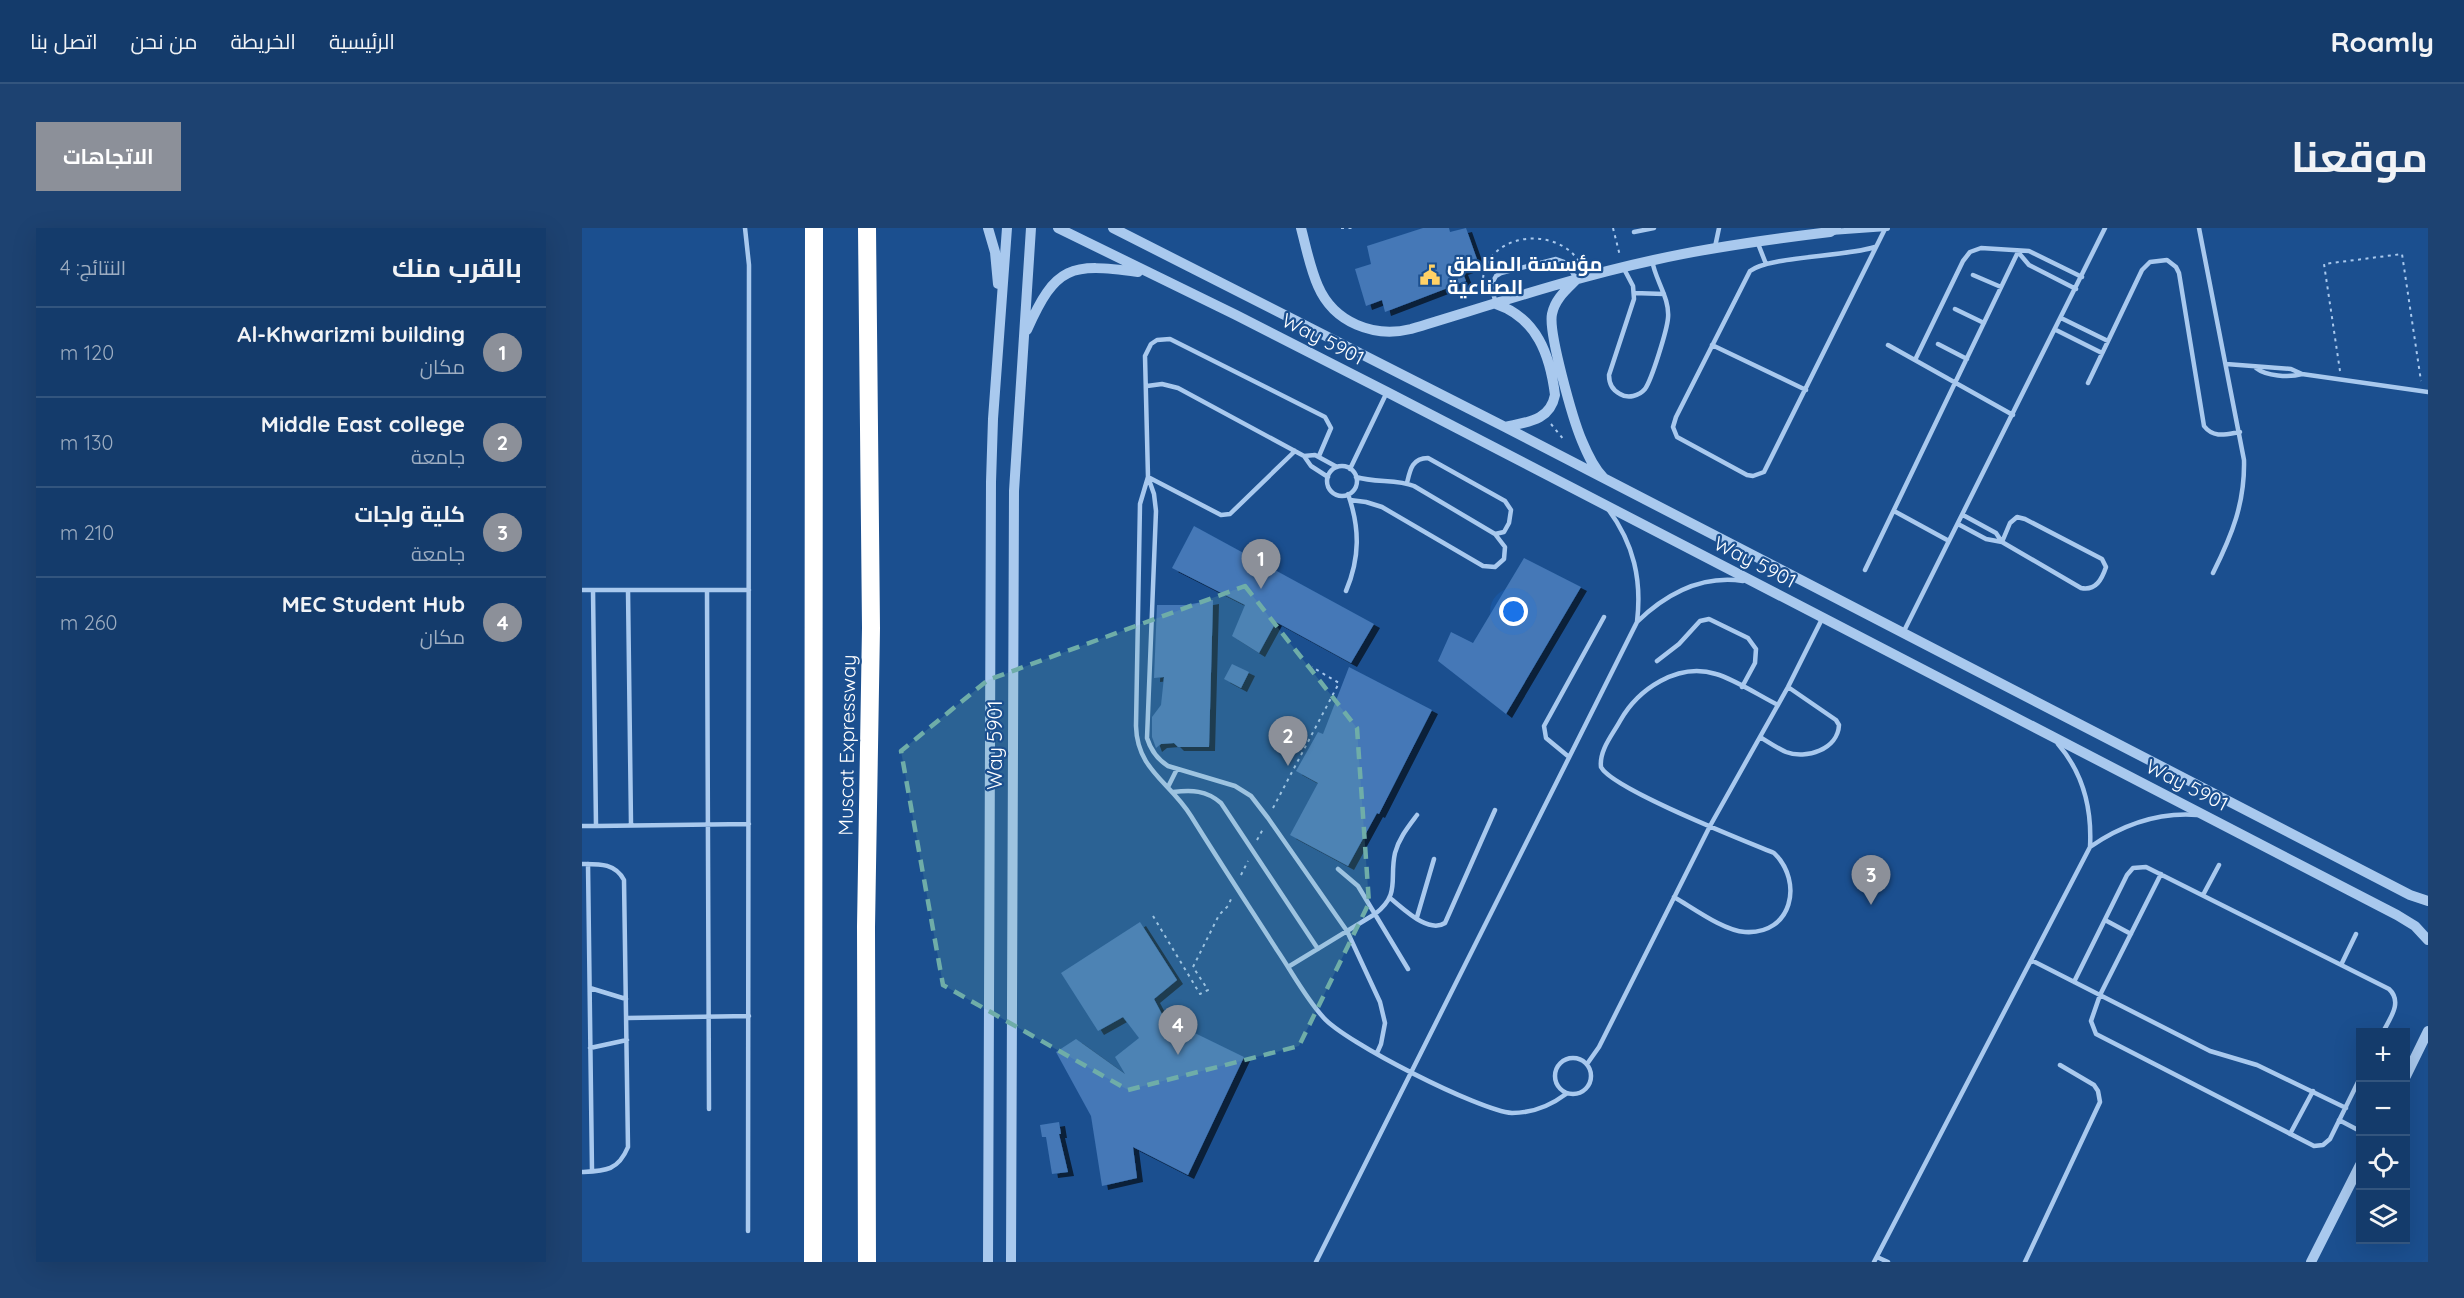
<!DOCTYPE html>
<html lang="ar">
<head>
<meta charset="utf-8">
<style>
  :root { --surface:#143b6b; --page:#1d4271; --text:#f1f3f6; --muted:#9dadc1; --line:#33557e; --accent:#8c9099 }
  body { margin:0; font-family:Quicksand,Cairo,sans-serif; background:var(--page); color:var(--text); direction:rtl }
  .controls { position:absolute; right:18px; bottom:18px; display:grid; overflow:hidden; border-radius:0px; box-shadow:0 6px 24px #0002 }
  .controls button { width:54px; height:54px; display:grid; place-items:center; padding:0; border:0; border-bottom:2px solid var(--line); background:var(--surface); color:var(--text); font:30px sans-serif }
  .you { position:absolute; left:932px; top:384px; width:21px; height:21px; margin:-15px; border:4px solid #fff; border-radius:50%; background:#1a73e8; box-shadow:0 0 0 9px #1a73e833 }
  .badge { display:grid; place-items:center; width:39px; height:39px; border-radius:50%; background:var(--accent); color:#fff; font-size:20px; font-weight:700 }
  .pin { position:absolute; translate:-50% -50px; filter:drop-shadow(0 2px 3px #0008) }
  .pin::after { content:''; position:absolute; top:32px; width:21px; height:18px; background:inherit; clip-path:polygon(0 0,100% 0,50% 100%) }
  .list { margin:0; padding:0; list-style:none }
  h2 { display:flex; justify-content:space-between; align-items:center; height:78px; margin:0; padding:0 24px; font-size:26px }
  h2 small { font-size:20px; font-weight:400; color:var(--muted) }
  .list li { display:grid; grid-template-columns:39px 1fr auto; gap:18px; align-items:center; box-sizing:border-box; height:90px; padding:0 24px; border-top:2px solid var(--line) }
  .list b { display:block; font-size:22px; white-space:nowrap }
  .list p { margin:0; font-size:20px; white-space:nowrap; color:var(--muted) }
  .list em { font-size:20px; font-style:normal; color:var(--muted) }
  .icon { flex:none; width:33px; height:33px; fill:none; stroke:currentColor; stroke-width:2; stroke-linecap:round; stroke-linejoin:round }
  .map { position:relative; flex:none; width:1846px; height:1034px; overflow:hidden; direction:ltr; border-radius:0px }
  header { display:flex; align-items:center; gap:36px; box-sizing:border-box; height:84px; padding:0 30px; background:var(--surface); border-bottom:2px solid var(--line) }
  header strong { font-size:28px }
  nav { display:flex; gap:33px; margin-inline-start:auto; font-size:21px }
  .intro { display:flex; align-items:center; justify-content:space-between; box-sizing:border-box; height:144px; padding:0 36px }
  h1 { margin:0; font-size:42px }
  .button { padding:15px 27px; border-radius:0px; background:var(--accent); color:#fff; font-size:21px; font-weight:700 }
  main { display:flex; gap:36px; padding:0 36px }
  aside { flex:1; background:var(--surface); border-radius:0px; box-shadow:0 6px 24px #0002 }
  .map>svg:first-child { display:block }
  .building { fill:#4478b7; filter:url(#shadow) }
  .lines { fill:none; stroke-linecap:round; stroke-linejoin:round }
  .path { stroke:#a9c9ee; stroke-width:2; stroke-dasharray:3 4.5; stroke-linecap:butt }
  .service { stroke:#a9c9ee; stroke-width:4.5 }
  .minor { stroke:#a9c9ee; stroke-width:6 }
  .tertiary { stroke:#a9c9ee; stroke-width:10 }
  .motorway { stroke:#fff; stroke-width:18 }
  .marked { fill:#6fada8; fill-opacity:0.2; stroke:#6fada8; stroke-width:4.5; stroke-dasharray:12 8; stroke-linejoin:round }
  .labels { text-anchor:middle; stroke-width:4.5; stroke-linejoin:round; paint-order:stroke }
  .poi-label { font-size:20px; font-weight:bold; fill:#fff; stroke:#1b4f8f; text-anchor:start }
  .street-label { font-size:20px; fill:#fff; stroke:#1b4f8f }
</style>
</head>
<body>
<header>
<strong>Roamly</strong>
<nav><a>الرئيسية</a><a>الخريطة</a><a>من نحن</a><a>اتصل بنا</a></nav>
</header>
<div class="intro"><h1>موقعنا</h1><a class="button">الاتجاهات</a></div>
<main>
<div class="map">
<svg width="1846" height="1034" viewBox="0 0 1846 1034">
  <defs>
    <filter id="shadow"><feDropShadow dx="6" dy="4" stdDeviation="0" flood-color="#0009"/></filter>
  </defs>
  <rect width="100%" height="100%" fill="#1b4f8f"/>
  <path class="building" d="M841,0h26l1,4 16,-4 13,37 -17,6 4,10 -81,31 -3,-12 -16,6 -11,-37 16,-5 -4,-18z
    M612,298l180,98 -23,39 -75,-41 -17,31 -27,-17 13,-31 -73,-37z
    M942,330l57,29 -75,127 -68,-53 13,-29 22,11z
    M631,372l-4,147h-31l-4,-4 -13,1 -5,4 -4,-11v-20l9,-12 3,-28 -10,1 3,-73h29z
    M650,436l17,8 -8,16 -17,-9z
    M767,439l83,43 -53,104 -2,-1 -29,53 -58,-31 28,-52 -22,-12 22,-39 5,2z
    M558,694l37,58 -23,19 10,19 80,39 -56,118 -55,-28 4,31 -35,8 -11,-70 -35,-64 20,-13 49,35 -10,-17 24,-19 -16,-21 -25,14 -37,-58z
    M477,894l2,12h-2l9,38 -16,2 -6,-37h-4l-2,-12z"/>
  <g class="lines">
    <path class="path" d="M759,0h14
      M1031,0l7,28
      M901,50c7,-49 77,-50 96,-16
      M1758,143l-16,-107 78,-10 19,127
      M969,196l13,16
      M691,580l66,-125 -27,-16
      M675,612l6,-11
      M659,647l7,-14
      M571,688l47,78 8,-4 -15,-23 26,-52 9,-9 4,-9"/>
    <path class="service" d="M163,0l4,37 -1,966
      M1617,0l45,232c1,43 -12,75 -31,113
      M1052,4l20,-4
      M1175,13l9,23
      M1133,19l4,-19
      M1293,19c-31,10 -104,9 -125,24l-74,146 -3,10 4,10 70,38 6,1 11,-4 121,-243
      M1436,24l11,13 47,24
      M1041,39l10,19 1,13 -25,76c0,8 3,15 11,19 8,5 19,2 25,-5 7,-10 22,-59 23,-71 2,-20 -13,-38 -16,-58
      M1391,47l28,12
      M1052,65l30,1
      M914,76l-5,-19 5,-9 5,-3 55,-14 11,4 9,16
      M1373,81l29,14
      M1479,90l47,23
      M1474,102l46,23
      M1356,116l29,15
      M1130,117l94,45
      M1306,117l125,70
      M1333,132l48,-99 7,-9 11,-4 48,3 53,26
      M1644,136l65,5 11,5
      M1674,140c10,8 33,10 46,6l126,18
      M1506,155l54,-113 8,-8 17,-2 9,7 3,6 25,153c10,13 23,8 36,6
      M565,158l15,-2 16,4 126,68 7,10 17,11
      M722,228l11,-1 22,12
      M737,228l12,-28 -6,-11 -155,-78 -13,1 -6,4 -6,12 3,121 6,17 2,17 -9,227c4,13 10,21 21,28l67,20 16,10 17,22 79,113 33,71 5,21 -4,21 -4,9
      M745 253a15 15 0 1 1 30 0a15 15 0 1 1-30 0Z
      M768,241l37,-77
      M566,249l-8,27 -4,222c1,44 34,56 55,90 28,45 57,89 86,134 15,22 28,47 46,67 21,25 157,94 189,96 21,0 38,-7 54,-19
      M566,249l73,38 9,-1 65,-63
      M825,255c3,-13 5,-25 21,-25l77,43 6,9 -2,13 -5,9 -9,2
      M768,272l16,2 16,5 101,59 12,1 9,-8 1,-12 -10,-13 -81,-48c-17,-7 -39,-3 -58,-9
      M1026,281c26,35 34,71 29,113
      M1312,283l55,30
      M1381,287l33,18 6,9
      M1435,289l8,2 77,40 4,8c-4,12 -10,24 -25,21l-79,-46 8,-19z
      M1376,296l28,15 16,3
      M1283,342l153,-318
      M0,362h167
      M11,362l3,236 153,-2
      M46,362l3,234
      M125,362l2,519
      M764,363c14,-33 14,-63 2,-97
      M1321,405l202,-405
      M1075,433l22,-17 21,-23 9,-2 39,19 8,11 -1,14 -13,24
      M1178,509c8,5 17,11 26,15 20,8 52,-3 53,-27l-3,-5 -48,-33
      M987,529l-23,-19 -2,-12 60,-109
      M586,559l9,-18
      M591,564c19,-2 33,-2 48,11l97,146
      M0,598h14
      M1508,619c32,-22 67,-35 107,-32
      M0,636c17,0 33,-1 42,16l4,267c-10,24 -23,24 -46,25
      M6,636l4,307
      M756,641l20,17 50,83
      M1579,646l-61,121 -9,26 5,13 218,112 9,-1 7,-6 30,-61
      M1621,667l16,-30
      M1092,669c19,11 50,34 71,35 47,3 59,-50 29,-79 -29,-12 -162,-64 -173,-86 -2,-17 12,-33 19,-46 18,-32 58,-59 96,-47 18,5 44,22 62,31
      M808,670c13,10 38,36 55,25l50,-113
      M835,689l17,-58
      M1523,692l26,14
      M1449,732l179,91 47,14 89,43
      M1759,737l15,-31
      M706,739l87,-53c26,-20 14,-35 20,-61 4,-15 13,-26 22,-38
      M1492,754l53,-107 6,-7 13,-1 243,122c14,13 1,29 -6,43
      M8,760l36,11
      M45,790l122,-2
      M8,820l37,-8
      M973 848a18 18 0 1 1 36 0a18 18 0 1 1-36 0Z
      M1005,836l12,-17 111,-221 78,-139 34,-68
      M1757,892l21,11
      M1708,906l23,-43
      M1295,1029l11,5
      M734,1034l321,-640c29,-28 65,-47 106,-41
      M1292,1034l216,-415c2,-37 -7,-74 -32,-103
      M1443,1034l75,-160 -2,-11 -4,-6 -34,-20"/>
    <path class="minor" d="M1249,4l56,-4"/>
    <path class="tertiary" d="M406,0l7,24 3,32
      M476,0l178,87 151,77 1010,523 18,11 13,14
      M531,0l392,199 905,468 18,6
      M719,0c5,19 9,40 17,58 16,37 56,52 93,43 80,-24 160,-51 243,-69 58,-13 117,-21 176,-28l6,-4
      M994,52c-10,10 -21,19 -24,34 -4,18 21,106 30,127 5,12 11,26 21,36
      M914,76c41,14 54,51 59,91 -5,26 -28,27 -50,32
      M445,102c29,-65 43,-67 111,-58
      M1824,848l22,-45
      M406,1034l3,-780 2,-63 14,-191
      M429,1034l3,-771 17,-263
      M1729,1034l49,-97"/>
    <path class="motorway" d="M285,0l4,400 -5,299 1,335
      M231,1034l1,-1034"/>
  </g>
  <path class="marked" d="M663,358l112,142 12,175 -70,143 -171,44 -185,-105 -42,-234 87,-71z"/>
  <defs>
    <g id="civic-bare" transform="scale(1.62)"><path d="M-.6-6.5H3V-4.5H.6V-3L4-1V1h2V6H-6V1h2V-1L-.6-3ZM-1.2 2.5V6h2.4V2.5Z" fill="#ffd166" stroke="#1b4f8f" stroke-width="2.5" paint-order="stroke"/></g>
  </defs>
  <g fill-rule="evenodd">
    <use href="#civic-bare" x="848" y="47"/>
  </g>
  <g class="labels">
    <g class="poi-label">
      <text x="865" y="43">مؤسسة المناطق<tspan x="865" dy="23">الصناعية</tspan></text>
    </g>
    <g class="street-label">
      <text transform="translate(741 111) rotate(27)" y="7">Way 5901</text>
      <text transform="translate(1173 334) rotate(27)" y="7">Way 5901</text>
      <text transform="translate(265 517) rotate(-89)" y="7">Muscat Expressway</text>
      <text transform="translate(413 517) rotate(-90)" y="7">Way 5901</text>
      <text transform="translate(1605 557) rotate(27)" y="7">Way 5901</text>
    </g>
  </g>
</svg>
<div class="controls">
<button>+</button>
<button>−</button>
<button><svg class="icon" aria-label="locate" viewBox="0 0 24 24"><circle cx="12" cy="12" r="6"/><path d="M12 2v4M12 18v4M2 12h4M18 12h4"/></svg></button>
<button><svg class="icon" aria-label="layers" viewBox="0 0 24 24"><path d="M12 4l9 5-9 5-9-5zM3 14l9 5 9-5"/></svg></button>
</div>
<div class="you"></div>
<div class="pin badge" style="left:679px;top:361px">1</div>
<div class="pin badge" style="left:706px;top:538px">2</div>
<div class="pin badge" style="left:1289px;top:677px">3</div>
<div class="pin badge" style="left:596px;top:827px">4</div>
</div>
<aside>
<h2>بالقرب منك<small>النتائج: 4</small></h2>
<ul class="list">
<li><span class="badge">1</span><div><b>Al-Khwarizmi building</b><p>مكان</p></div><em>120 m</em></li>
<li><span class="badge">2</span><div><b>Middle East college</b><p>جامعة</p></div><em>130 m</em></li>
<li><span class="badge">3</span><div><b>كلية ولجات</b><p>جامعة</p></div><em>210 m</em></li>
<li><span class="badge">4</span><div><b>MEC Student Hub</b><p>مكان</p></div><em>260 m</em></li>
</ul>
</aside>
</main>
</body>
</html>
